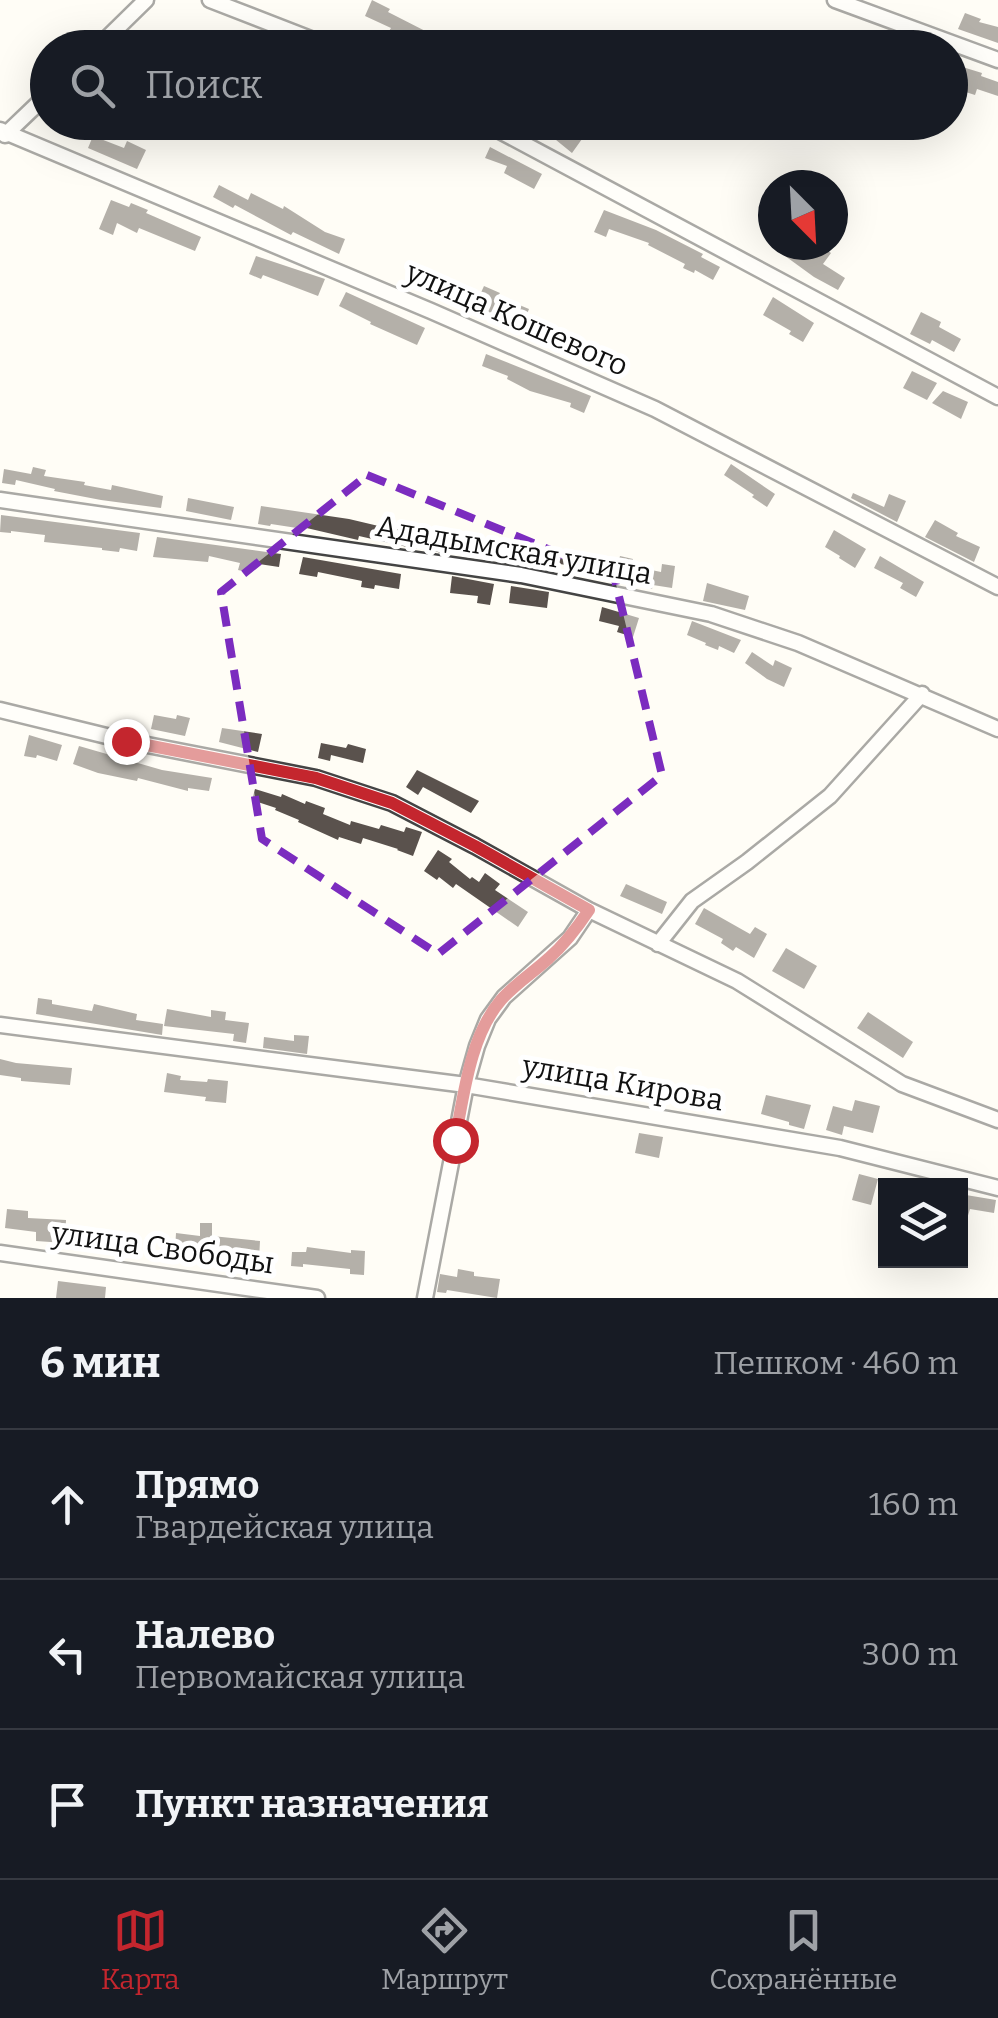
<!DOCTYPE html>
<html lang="ru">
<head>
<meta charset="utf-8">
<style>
  :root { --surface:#171b24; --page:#242831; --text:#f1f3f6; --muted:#9ea1a6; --line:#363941; --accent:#c4262e }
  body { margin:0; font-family:Bitter,serif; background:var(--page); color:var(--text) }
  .controls { position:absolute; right:30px; bottom:30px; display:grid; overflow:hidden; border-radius:0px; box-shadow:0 10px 40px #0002 }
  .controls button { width:90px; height:90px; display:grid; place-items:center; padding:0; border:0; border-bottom:2px solid var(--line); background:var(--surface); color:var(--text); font:50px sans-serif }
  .compass { position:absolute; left:758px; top:170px; width:90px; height:90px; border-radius:50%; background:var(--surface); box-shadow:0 10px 40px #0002; rotate:156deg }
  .stop { position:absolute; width:30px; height:30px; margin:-22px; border:8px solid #c4262e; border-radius:50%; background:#fff }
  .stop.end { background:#c4262e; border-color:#fff; box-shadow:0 2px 10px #0008 }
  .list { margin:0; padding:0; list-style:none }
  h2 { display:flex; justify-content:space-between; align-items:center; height:130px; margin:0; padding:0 40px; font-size:42px }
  h2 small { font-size:32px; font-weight:400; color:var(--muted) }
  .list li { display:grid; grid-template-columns:65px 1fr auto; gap:30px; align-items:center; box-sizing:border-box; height:150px; padding:0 40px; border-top:2px solid var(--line) }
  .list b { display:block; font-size:38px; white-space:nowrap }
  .list p { margin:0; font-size:32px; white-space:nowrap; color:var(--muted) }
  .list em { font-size:32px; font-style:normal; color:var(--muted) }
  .icon { flex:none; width:55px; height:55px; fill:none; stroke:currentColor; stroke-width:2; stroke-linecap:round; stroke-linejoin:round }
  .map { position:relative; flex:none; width:998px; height:1298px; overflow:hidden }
  .search { position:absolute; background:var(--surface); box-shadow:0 10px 40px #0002; left:30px; right:30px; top:30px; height:110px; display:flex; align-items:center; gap:25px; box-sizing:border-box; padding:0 35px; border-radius:55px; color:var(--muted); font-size:38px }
  .sheet { height:580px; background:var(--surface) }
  nav { display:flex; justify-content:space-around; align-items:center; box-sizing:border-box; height:140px; border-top:2px solid var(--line); background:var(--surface); font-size:28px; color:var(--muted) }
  nav a { display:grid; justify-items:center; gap:5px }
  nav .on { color:var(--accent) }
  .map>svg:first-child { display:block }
  .building { fill:#5a524d }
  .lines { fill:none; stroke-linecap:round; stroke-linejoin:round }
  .street-casing { stroke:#444; stroke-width:19 }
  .street { stroke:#fff; stroke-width:14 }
  .route { stroke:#c4262e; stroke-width:12 }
  .marked { fill:none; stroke:#7b2cbf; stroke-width:8; stroke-dasharray:20 12; stroke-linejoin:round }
  .labels { text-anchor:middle; stroke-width:10; stroke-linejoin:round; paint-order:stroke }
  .street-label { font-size:30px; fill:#111; stroke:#fff }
</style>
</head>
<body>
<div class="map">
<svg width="998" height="1298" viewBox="0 0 998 1298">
  <rect width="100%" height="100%" fill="#fffdf5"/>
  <path class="building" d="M372,0l18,9 -2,3 49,25 -3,4 12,7h-27l-12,-7 -2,4 -19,-9 5,-8 -26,-12z
    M965,13l16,6 -2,3 19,5v16l-40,-14z
    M956,65l26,8 -1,3 17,6v14l-21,-7 -2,6 -25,-8z
    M534,122h26l22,17 -10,14z
    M93,136l31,12 3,-7 19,9 -9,19 -49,-21z
    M490,147l52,27 -8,15 -30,-16 3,-7 -22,-8z
    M219,185l29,15 3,-7 32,16 1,-3 41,26 20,7 -6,15 -46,-22 -2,3 -56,-30 -2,3 -20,-11z
    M111,200l18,7 2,-4 17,7 -2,3 55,24 -6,14 -56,-23 -2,5 -20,-10 -4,12 -14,-6z
    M604,210l52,20 47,24 -2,3 19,10 -7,13 -18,-10 -1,3 -11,-5 2,-4 -37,-19 1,-2 -40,-14 -3,8 -12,-5z
    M770,245h49l12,8 -8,11 22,14 -7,12 -24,-13z
    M256,256l69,23 -7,17 -55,-21 -2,4 -12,-5z
    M428,275l30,15 -7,14 -31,-15z
    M484,286l16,7 -2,3 31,13 -8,20 -49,-17z
    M346,292l79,36 -8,17 -47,-21 1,-2 -32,-16z
    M773,297l41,26 -11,19 -14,-8 2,-3 -28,-16z
    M921,312l20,10 -2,5 22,12 -7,13 -22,-12 -2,4 -20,-10z
    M486,354l105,42 -7,17 -14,-6 1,-4 -41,-12 -23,-12 1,-3 -26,-10z
    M912,371l25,12 -10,17 -24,-12z
    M943,391l25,11 -7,17 -29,-16z
    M731,464l44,30 -8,13 -15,-10 2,-2 -30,-20z
    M33,467l13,3 -2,6 41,6 -1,3 27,5 1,-5 51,11 -2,12 -60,-8 -47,-9 1,-2 -39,-9 -1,5 -13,-2 2,-14 27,5z
    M853,493l31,14 5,-13 17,7 -9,21 -46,-24z
    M188,498l46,9 -3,13 -45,-9z
    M261,506l88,13 38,9v-3l14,2 31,10 2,-5 36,9 -4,15 -22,-6 -3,3 -24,-7 -1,3 -57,-13 -1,4 -60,-14 -1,2 -26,-4 -1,2 -12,-2z
    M1,515l139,18 -3,18 -17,-3 -1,4 -17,-2v-2l-58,-6 1,-7 -34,-4v2l-11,-1z
    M935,520l23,13 -2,3 24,11 -6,15 -49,-25z
    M834,530l32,19 -11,19 -16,-10 1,-2 -15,-9z
    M157,537l124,17 -2,13 -26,-4 -2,10 -13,-3 2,-7 -31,-7 -1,6 -55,-5z
    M549,550l69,13 2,-7 13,3 -1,7 29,6 1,-8 13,2 -3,22 -19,-3 -1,4 -16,-3 2,-9 -30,-5 -2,8 -13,-3 2,-7 -35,-6 -1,5 -13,-2z
    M880,556l44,26 -8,15 -16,-9 3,-5 -29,-15z
    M303,557l98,17 -2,15 -24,-4 -1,4 -13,-2 1,-6 -44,-9 -1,5 -18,-3z
    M452,576l42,8 -4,21 -13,-2 1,-7 -28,-3z
    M707,583l42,13 -4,14 -42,-9z
    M511,586l38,6 -2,16 -38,-5z
    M602,607l37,11 -6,19 -16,-5 2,-6 -20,-5z
    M692,621l49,19 -7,13 -15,-7 -1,4 -13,-5 1,-2 -19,-8z
    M752,652l21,14 2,-6 17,8 -8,19 -17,-8 -22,-16z
    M154,715l22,4 1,-4 13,3 -5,18 -34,-7z
    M222,728l40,6 -4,18 -39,-10z
    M29,735l33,10 -5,16 -20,-6 -1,3 -12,-2z
    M321,743l25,5 2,-4 18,5 -3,14 -32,-8 -1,6 -12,-3z
    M79,746l83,24 50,8 -3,13 -21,-3v3l-50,-13 -1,3 -39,-8 -25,-9z
    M417,770l62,31 -8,12 -48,-26 -5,8 -12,-8z
    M255,789l26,8 1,-3 23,10 1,-3 19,7 -2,6 27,11 1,-4 28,8 2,-4 23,7 2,-5 16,5 -9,24 -16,-6 1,-1 -35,-11 -2,6 -22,-7 -1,3 -40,-18 1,-2 -24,-10 1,-2 -24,-8z
    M438,850l14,9 -3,3 21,17 2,-2 7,5 6,-9 15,11 -5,6 33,22 -10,15 -62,-43 -3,4 -14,-11 -2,3 -13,-9z
    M626,884l41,18 -5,12 -42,-18z
    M704,908l46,26 5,-7 12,7 -13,24 -18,-11 -3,4 -12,-8 2,-4 -28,-15z
    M786,948l31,18 -13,23 -32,-18z
    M38,998l14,2v4l40,7 2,-7 43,10 -1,6 27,4 -1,11 -126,-21z
    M167,1009l44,8v-7l15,2 -1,8 24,3 -3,20 -13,-2 1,-7 -70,-8z
    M868,1012l45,30 -10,16 -46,-30z
    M294,1035l15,1 -2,18 -44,-6 1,-11 30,4z
    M0,1059l16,4 56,5 -2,17 -49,-4v-3l-21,-3z
    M167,1073l14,3 -1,4 27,2 1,-3 20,2 -2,22 -21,-2 1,-4 -42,-5z
    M766,1095l45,10 -7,24 -15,-4v-3l-28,-8z
    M855,1100l25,6 -7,27 -29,-7 -2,9 -16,-5 7,-24 19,5z
    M639,1133l24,4 -4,21 -24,-5z
    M859,1174l19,5 -7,26 -19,-5z
    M960,1194l36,6 -2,13 -24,-4 -7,23h-3z
    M7,1209l21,2v7l38,2 -1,23 -29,-2v-9l-31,-4z
    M200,1223h12v13l48,5 -1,19 -13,-2v-2l-34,-3v3h-13v-4l-24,-2 1,-17 24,3z
    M307,1247l44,6v-3l14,1 -1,24 -14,-1v-5l-47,-5v3l-12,-1 1,-14h14z
    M458,1269l16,3v4l26,3 -3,19 -50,-8 -1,3 -9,-1 3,-18 17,3z
    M58,1281l48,6 -1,11h-49z"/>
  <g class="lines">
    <g class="street-casing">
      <path id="street" d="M210,0l124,48
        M835,0l163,60
        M97,48l49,-48
        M483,122l515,275
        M0,130l431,181 224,98 343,178
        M5,135l43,-41
        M0,500l521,75 190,39 87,29 200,86
        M0,710l127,31 189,37 76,25 83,43 114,64 148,71 165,103 96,36
        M658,944l34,-43 55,-39 83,-66 92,-102
        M0,1025l466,60 374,63 158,40
        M0,1253l317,45
        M425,1298l41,-213 11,-39 11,-27 16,-22 66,-59 19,-28"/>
    </g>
    <use href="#street" class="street"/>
  </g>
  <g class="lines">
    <path class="route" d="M126,741l190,37 76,25 83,43 114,64c-12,18 -24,34 -40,48 -15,14 -34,26 -48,42 -31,36 -37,94 -46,140"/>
  </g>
  <path d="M0 0H998V1298H0ZM367,475l247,101 48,199 -224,179 -176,-115 -41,-247z" fill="#fffdf5" fill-opacity=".55" fill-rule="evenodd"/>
  <path class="marked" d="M367,475l247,101 48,199 -224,179 -176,-115 -41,-247z"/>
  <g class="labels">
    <g class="street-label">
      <text transform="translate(517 319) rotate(24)" y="10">улица Кошевого</text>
      <text transform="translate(514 550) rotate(10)" y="10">Ададымская улица</text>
      <text transform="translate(623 1083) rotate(10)" y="10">улица Кирова</text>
      <text transform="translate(163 1248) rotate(8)" y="10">улица Свободы</text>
    </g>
  </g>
</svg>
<div class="controls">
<button><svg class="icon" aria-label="layers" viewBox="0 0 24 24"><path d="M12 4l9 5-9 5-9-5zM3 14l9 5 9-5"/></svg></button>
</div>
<svg class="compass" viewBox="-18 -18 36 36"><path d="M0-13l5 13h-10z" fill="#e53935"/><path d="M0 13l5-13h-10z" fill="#9ea1a6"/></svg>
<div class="stop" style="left:455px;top:1140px"></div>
<div class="stop end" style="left:126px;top:741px"></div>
<div class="search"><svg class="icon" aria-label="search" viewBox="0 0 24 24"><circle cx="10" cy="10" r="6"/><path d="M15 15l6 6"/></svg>Поиск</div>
</div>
<section class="sheet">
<h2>6 мин<small>Пешком · 460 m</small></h2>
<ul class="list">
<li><svg class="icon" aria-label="ahead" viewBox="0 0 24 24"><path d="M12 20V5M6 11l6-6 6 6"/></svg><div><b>Прямо</b><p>Гвардейская улица</p></div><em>160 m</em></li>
<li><svg class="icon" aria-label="left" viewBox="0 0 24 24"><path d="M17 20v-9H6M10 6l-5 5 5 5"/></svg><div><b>Налево</b><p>Первомайская улица</p></div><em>300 m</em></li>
<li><svg class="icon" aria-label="arrive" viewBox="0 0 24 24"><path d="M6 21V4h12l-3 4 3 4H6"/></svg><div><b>Пункт назначения</b></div></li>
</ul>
</section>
<nav>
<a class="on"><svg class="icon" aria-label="map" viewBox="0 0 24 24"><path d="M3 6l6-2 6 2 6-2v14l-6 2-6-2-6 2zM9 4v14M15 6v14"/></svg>Карта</a>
<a><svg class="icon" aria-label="directions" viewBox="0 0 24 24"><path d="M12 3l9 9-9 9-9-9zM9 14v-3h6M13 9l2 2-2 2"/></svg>Маршрут</a>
<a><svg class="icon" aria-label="saved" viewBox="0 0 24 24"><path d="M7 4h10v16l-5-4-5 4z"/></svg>Сохранённые</a>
</nav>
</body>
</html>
